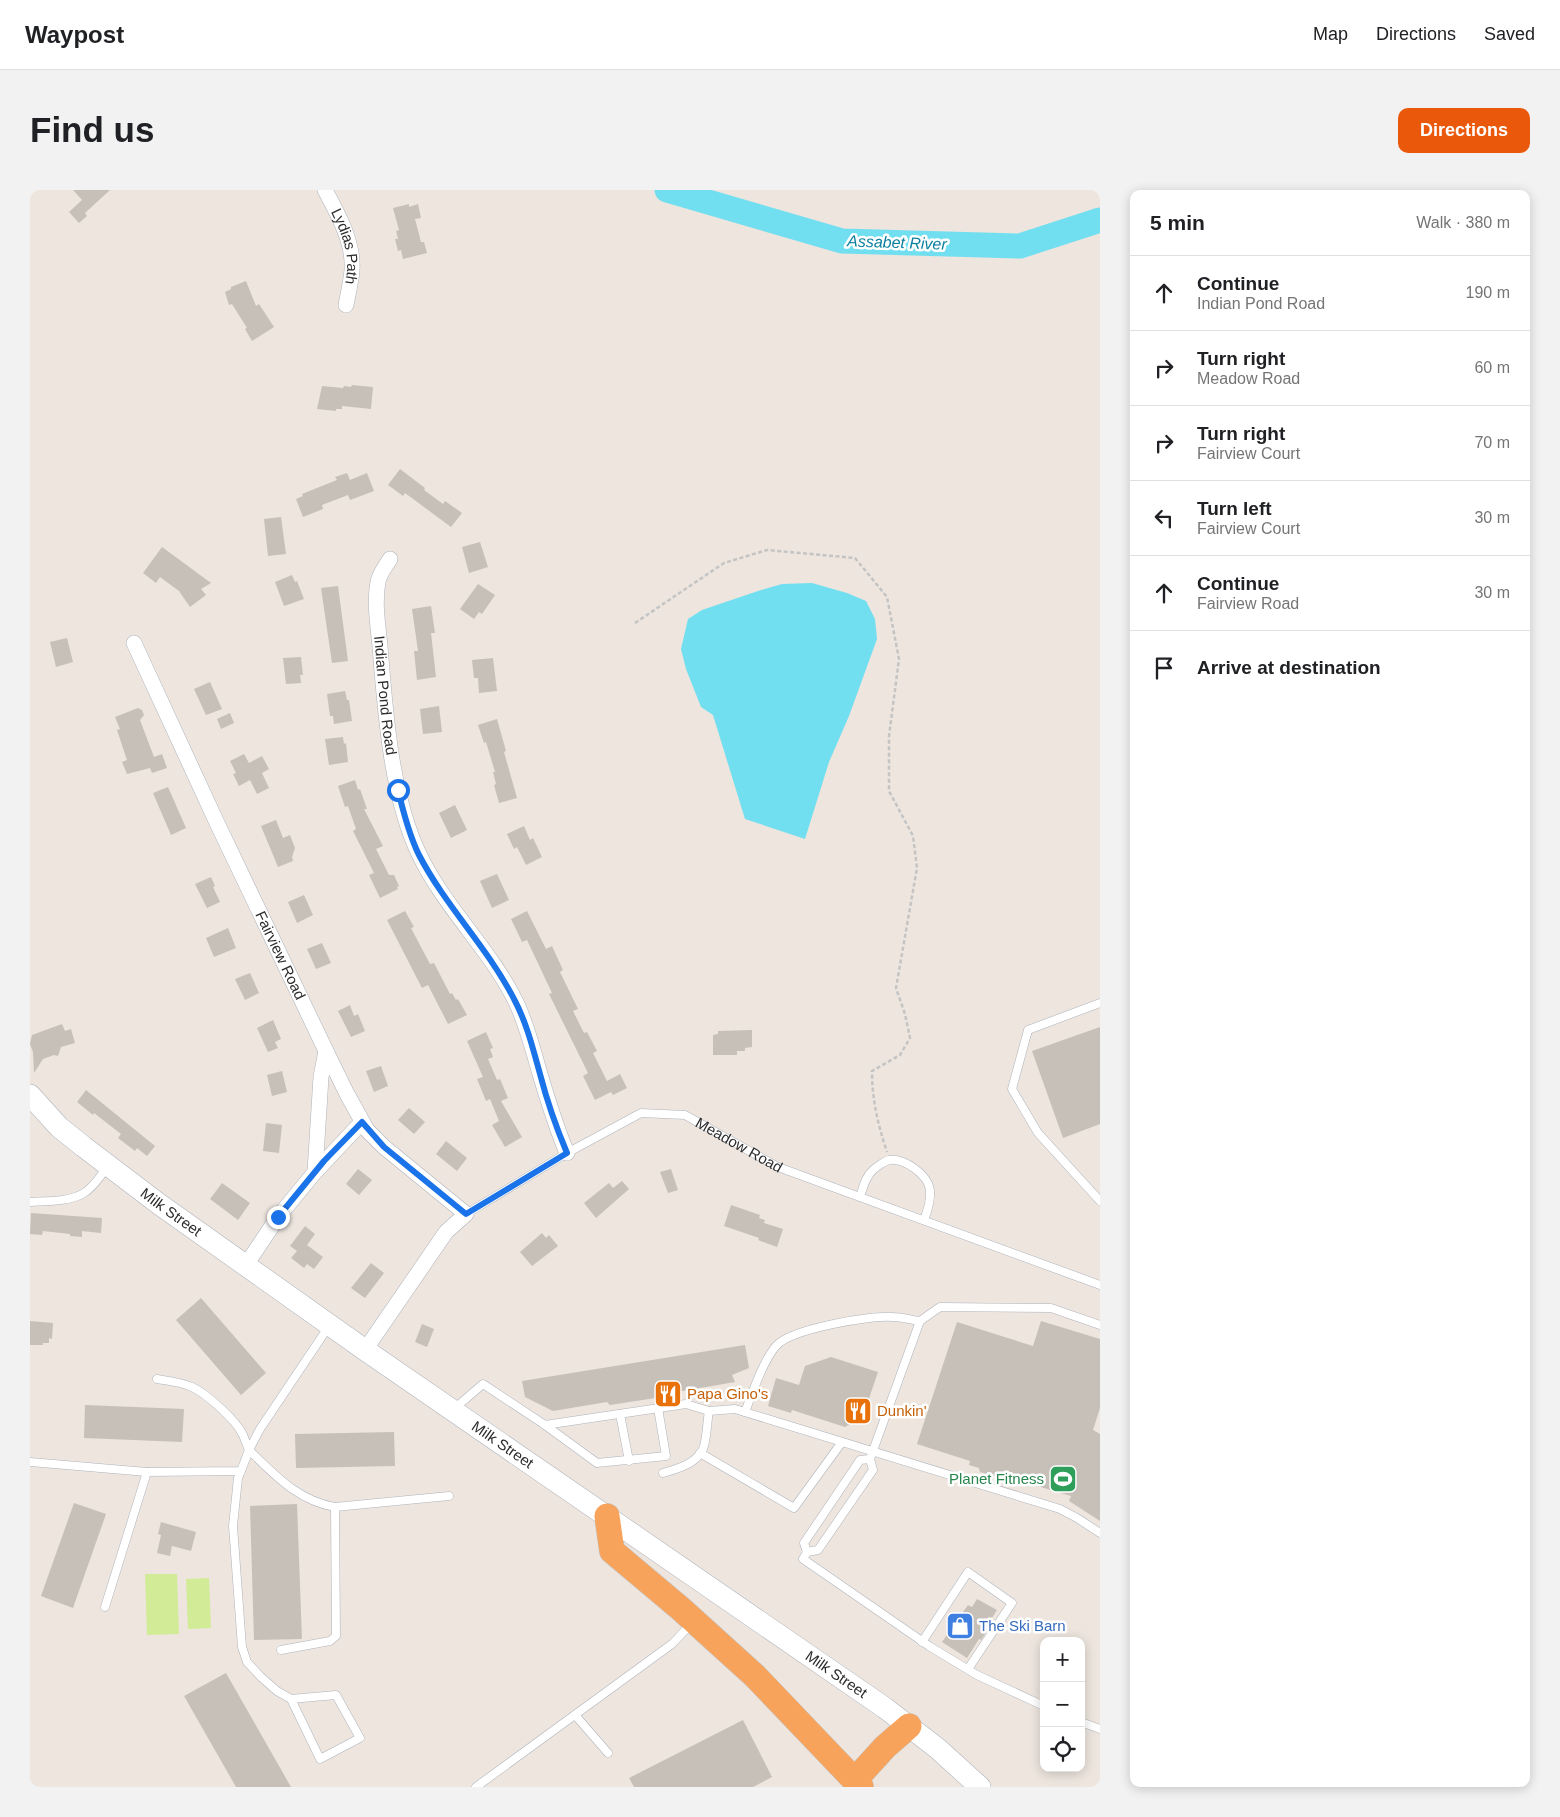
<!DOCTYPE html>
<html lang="en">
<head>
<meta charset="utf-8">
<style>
  :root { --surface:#fff; --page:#f2f2f2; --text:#202124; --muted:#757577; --line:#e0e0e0; --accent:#ea580c }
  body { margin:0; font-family:Helvetica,sans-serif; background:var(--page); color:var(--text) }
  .controls { position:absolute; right:15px; bottom:15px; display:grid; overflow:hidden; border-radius:10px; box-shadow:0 2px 12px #0003 }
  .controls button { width:45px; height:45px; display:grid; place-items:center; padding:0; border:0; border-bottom:1px solid var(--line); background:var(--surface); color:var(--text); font:25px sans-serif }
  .stop { position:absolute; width:15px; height:15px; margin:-11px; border:4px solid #1a73e8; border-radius:50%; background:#fff }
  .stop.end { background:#1a73e8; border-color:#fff; box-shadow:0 1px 5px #0008 }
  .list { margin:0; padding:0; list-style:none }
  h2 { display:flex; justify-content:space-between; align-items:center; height:65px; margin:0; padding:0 20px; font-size:21px }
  h2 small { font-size:16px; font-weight:400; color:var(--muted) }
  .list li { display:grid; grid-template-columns:32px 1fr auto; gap:15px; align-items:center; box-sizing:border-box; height:75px; padding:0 20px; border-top:1px solid var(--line) }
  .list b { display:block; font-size:19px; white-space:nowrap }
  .list p { margin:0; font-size:16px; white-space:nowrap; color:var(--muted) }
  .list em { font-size:16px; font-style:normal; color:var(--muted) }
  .icon { flex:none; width:28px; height:28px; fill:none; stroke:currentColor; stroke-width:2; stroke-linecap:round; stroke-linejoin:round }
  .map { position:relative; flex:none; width:1070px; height:1597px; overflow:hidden; border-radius:10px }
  header { display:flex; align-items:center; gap:30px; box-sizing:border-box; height:70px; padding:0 25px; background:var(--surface); border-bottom:1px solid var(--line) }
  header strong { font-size:24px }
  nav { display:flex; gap:28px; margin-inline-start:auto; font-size:18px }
  .intro { display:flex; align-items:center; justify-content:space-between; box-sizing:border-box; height:120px; padding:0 30px }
  h1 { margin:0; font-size:35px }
  .button { padding:12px 22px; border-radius:10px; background:var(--accent); color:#fff; font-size:18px; font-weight:700 }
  main { display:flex; gap:30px; padding:0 30px }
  aside { flex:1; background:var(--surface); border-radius:10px; box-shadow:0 2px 12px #0003 }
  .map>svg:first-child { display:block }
  .pitch { fill:#d2eb96 }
  .water { fill:#71dff0 }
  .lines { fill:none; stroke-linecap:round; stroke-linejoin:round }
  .river { stroke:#71dff0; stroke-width:25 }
  .building { fill:#c6c0b9 }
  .service-casing { stroke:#aeb3bc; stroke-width:9 }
  .minor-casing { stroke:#aeb3bc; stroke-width:16 }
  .secondary-casing { stroke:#aeb3bc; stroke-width:22 }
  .trunk-casing { stroke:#c4c4c4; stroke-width:26 }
  .path { stroke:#c4c4c4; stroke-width:2.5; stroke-dasharray:4 2.5; stroke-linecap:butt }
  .service { stroke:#fff; stroke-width:8 }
  .minor { stroke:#fff; stroke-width:15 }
  .secondary { stroke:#fff; stroke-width:21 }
  .trunk { stroke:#f8a35b; stroke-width:25 }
  .route { stroke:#1a73e8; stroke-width:6 }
  .labels { text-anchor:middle; stroke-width:5; stroke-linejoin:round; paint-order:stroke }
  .street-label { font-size:15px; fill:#2c2c2c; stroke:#fff }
  .food-label { font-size:15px; fill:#c56008; stroke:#fff; text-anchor:start }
  .leisure-label { font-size:15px; fill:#27864d; stroke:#fff; text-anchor:end }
  .shop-label { font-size:15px; fill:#366cbe; stroke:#fff; text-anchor:start }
  .water-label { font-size:16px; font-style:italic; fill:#0c809f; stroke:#fff }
</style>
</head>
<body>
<header>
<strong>Waypost</strong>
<nav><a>Map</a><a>Directions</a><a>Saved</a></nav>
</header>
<div class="intro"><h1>Find us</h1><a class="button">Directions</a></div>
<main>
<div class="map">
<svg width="1070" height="1597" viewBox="0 0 1070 1597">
  <rect width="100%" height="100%" fill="#ede5de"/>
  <path class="pitch" d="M115,1384h32l2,60 -32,1z
    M179,1388l2,50 -23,1 -2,-50z"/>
  <path class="water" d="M782,393l35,10 19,8 9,18 2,20 -28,77 -20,46 -24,77 -60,-20 -32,-104 -12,-8 -15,-38 -5,-20 7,-30 14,-9 56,-19 24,-7z"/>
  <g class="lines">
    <path class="river" d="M637,0l175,51 178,5 80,-26"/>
  </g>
  <path class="building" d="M43,0h37l-25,23 2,3 -8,7 -10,-11 13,-12z
    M379,14v3l9,-3 3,14 -6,1 6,23h3l3,11 -24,6 -2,-9 -3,1 -3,-12h3l-2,-8 3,-1 -6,-22z
    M216,91l10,25 3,-2 15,23 -22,14 -7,-12 2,-1 -15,-24 -3,1 -4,-13 6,-3v-2z
    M322,195l21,2 -2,22 -29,-3v3h-6v2l-19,-2 5,-23 21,2 1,-2 7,1z
    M370,279l25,19 -1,2 19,14 2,-3 17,12 -11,14 -46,-34 -2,3 -15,-11z
    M317,283l3,7 17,-7 7,18 -24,9 -2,-5 -26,10 1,4 -20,8 -7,-18 7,-3 -1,-2 35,-14 -2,-3z
    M251,327l5,37 -18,2 -4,-37z
    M450,352l8,25 -19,6 -7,-26z
    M132,357l49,36 -10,6 5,6 -16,12 -11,-16 -19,-14 -4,6 -13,-10z
    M262,385l3,7 2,-1 7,18 -20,7 -9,-24z
    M448,394l17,11 -13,19 -3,-2 -5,7 -14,-10z
    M308,396l10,75 -16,2 -11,-75z
    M401,416l4,27h-4l5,44 -19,3 -3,-29h4l-6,-42z
    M37,448l6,24 -17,5 -6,-25z
    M271,467l2,18h-3l1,8 -15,1 -3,-26z
    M463,468l4,33 -18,2 -1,-15h-4l-2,-18z
    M180,492l12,27 -16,6 -12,-26z
    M315,501l2,9h2l3,21 -18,3 -1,-8h-3l-3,-22z
    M409,516l3,26 -19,2 -3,-25z
    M108,518l4,2 2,5 -4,5 14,37 8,-3 5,14 -15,5 -2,-5 -23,6 -5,-12 5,-2 -10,-30 3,-1 -5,-12z
    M200,523l4,10 -13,6 -4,-10z
    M467,529l9,32 -2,1 13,46 -18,5 -5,-18 2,-1 -3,-12h2l-9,-30 -2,1 -6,-18z
    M313,547l1,7 2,-1 2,19 -19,3 -4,-26z
    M214,564l5,9 13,-7 7,13 -7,4 7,15 -12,6 -7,-14 -11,6 -6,-12 3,-1 -6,-12z
    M325,590l3,10 2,-1 7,20h-3l19,37 -7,3 13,26h5l5,11 -2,1 1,2 -18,9 -11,-23 5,-2 -21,-42 3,-2 -8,-23 -3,1 -7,-21z
    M138,597l18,41 -15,7 -18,-42z
    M425,615l12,25 -16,8 -12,-25z
    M246,630l7,18 7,-3 5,13 -3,9 1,4 -15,6 -17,-41z
    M494,636l6,14 3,-2 9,19 -16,8 -9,-18 -3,2 -7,-15z
    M467,684l12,26 -17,8 -12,-27z
    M181,687l4,9 -2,1 7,15 -13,6 -12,-24z
    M274,705l9,20 -16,8 -9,-21z
    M375,721l9,16 -3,1 19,36 4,-1 16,31 2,-1 4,7 2,-1 9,16 -19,9 -20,-39 -6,3 -35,-68z
    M497,721l19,38 6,-3 11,24 -3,2 18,37 -5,2 11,22 3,-1 10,19 -4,2 14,28 13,-7 7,14 -14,7 -2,-3 -16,8 -12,-24 5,-3 -39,-79 3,-1 -25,-53 -5,2 -11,-23z
    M198,738l8,20 -22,9 -8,-19z
    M292,753l9,20 -15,6 -9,-20z
    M220,783l9,20 -14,7 -10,-21z
    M320,815l4,11 4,-2 7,17 -14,6 -13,-26z
    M243,830l8,19 -6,3 3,6 -10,4 -11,-24z
    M32,834l3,7 6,-2 4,14 -14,4 -3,9 -4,-1 -11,4 -9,14 -1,-21 -3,-8 2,-9z
    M1070,837v97l-37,14 -31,-87z
    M722,840v17l-7,1v3h-8v4h-24v-20l5,-1v-3z
    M456,842l7,16 -3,1 3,8 -5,2 9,21 3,-1 8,19 -7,3 21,36 -17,10 -13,-22 7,-4 -9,-22 -4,2 -9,-22 6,-2 -16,-36z
    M351,876l7,20 -14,6 -8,-21z
    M252,881l5,21 -15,4 -5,-21z
    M56,900l69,56 -8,10 -10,-8 -2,3 -17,-13 3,-4 -27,-21 -1,2 -16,-13z
    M379,918l16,14 -11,12 -16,-14z
    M236,933l16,2 -3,28 -16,-2z
    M416,951l21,17 -10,13 -21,-17z
    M328,979l14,11 -13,15 -13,-11z
    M641,979l7,21 -10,3 -8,-21z
    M592,991l7,8 -33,29 -12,-15 25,-20 4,5z
    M192,993l28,20 -12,17 -28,-21z
    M701,1015l29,10 -1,3 6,2 -1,3 19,6 -6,18 -19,-7 1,-2 -35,-12z
    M1,1023l71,5 -1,15 -19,-2v6l-12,-1v-2l-27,-3 -1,4 -12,-1z
    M275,1036l10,8 -8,11 16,12 -9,12 -7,-5 -3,4 -13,-10 6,-7 -7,-5z
    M512,1043l4,5 3,-3 9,11 -26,20 -12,-14z
    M341,1073l13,10 -19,25 -14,-10z
    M171,1108l65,75 -25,22 -65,-75z
    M0,1131l23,2 -1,16 -3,-1v5h-6v2h-13z
    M1011,1131l59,18v69l-7,22 7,4v87l-31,-20 2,-5 -61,-18 -4,2 -26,-8 -1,-4 -10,-3 1,-4 -53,-17 40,-122 76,24z
    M392,1134l12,5 -7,18 -12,-5z
    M715,1155l4,23 -17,7 3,7 -70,12 -3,3 -52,8 -3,-3 -54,9 -28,-14 -3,-16z
    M801,1167l47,15 -15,44 -18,11 -53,-17 -1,3 -23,-7 8,-28 23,7 6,-19z
    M55,1215l99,4 -2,33 -98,-4z
    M364,1242l1,34 -99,2 -1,-34z
    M44,1313l32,11 -33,94 -32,-12z
    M267,1314l5,135 -48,1 -4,-134z
    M131,1332l35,10 -5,19 -19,-5 -2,10 -13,-3 4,-18 -3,-1z
    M947,1409l20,11 -12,19 2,2 -6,9 -2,-1 -12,19 -25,-16 26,-37 4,2z
    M196,1483l65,114h-55l-52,-91z
    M713,1530l29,57 -19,10h-119l-5,-9z"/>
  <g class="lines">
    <g class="service-casing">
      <g id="service">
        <path d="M1070,813l-72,27 -16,59 26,44 62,68"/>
        <path d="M830,1007c3,-9 5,-20 13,-27 3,-3 12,-9 16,-10 16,-2 39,15 41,30 1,11 -2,20 -6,30"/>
        <path d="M0,1012c17,-1 39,0 54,-9 10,-6 17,-18 24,-27"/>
        <path id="s1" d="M436,1024l101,-61 74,-40 44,2 93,52 322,118"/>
        <path d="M127,1189c12,2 24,3 35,8 15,7 44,33 51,48 2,5 4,10 6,15l11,-21 69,-103"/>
        <path d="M425,1218l28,-24 62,41 141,-21 23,7 26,-2 325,100 17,9 23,15"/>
        <path d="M715,1222c7,-18 18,-51 31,-66 14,-17 95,-31 117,-29 9,0 18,3 27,4"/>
        <path d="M590,1224l9,47"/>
        <path d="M515,1235l52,38 69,-7 -8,-48"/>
        <path d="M670,1263l94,55 48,-66"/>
        <path d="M0,1272l117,10 94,-1 8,-21c26,25 49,51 86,57l114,-11"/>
        <path d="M211,1281l-3,7 -5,48 9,121 5,15 14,15 16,14 14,8 29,60 40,-21 -24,-43 -45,4"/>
        <path d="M633,1283c14,-4 33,-9 40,-24 4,-9 4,-28 6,-38"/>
        <path d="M777,1362l-3,-9 56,-83 10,-1"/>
        <path d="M75,1417l42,-135"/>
        <path d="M892,1452l46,-70 44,31 -44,66"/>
        <path d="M251,1460l49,-9 6,-5 -1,-129"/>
        <path d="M1014,1516l-67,-31 -48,-29 -126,-87 4,-7 11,-2 55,-80 -3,-11 50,-138 20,-14 111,1 49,17"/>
        <path d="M545,1525l33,38"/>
        <path d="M1051,1532l19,7"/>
        <path d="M446,1597l196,-143 19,-20"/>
      </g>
    </g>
    <g class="minor-casing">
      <g id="minor">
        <path id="s2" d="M295,0c13,24 29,53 27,80 -1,12 -4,24 -6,35"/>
        <path id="s3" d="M360,369c-4,7 -11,15 -12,23 -4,21 0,43 2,64 5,64 11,150 39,208 25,53 71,95 97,148 11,23 17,48 24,72 8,27 16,53 27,79"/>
        <path id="s4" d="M104,453l83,180 109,228 -5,26 -6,95 -37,45 -32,48"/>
        <path d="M296,861l21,43 20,36 17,17 82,67 -20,18 -81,118"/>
        <path d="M285,982l47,-50"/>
      </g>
    </g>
    <g class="secondary-casing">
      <g id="secondary">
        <path id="s5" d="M0,905l29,32 25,20 75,57 206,146 520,358 52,40 43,39"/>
      </g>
    </g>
    <g class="trunk-casing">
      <path id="trunk" d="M577,1326l5,35 69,58 74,67 106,111
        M825,1590l30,-33 24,-21"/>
    </g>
    <path class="path" d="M605,433l89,-60 43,-13 88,8 32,39 12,62 -10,77v55l24,45 4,32 -21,120 9,26 5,24 -10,17 -28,16c0,29 6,54 15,81"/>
    <use href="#service" class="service"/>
    <use href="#minor" class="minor"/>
    <use href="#secondary" class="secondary"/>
    <use href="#trunk" class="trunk"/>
  </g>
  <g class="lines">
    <path class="route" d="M248,1027l46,-56 38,-39 22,25 82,67 101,-61c-11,-26 -20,-52 -27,-79 -7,-25 -13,-50 -25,-73 -26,-52 -69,-94 -96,-146 -10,-20 -16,-44 -21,-65"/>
  </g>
  <defs>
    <g id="restaurant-square" transform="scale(1.4375)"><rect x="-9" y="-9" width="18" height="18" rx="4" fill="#e8710a" stroke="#fff"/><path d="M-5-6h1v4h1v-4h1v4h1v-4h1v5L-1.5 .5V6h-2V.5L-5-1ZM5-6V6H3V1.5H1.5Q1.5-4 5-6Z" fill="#fff"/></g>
    <g id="stadium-square" transform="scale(1.4375)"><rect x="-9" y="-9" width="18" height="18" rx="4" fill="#2e9e5b" stroke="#fff"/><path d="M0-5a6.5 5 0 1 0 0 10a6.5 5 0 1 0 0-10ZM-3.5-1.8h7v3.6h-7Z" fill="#fff"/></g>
    <g id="shop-square" transform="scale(1.4375)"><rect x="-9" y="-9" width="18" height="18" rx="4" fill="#3f7fe0" stroke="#fff"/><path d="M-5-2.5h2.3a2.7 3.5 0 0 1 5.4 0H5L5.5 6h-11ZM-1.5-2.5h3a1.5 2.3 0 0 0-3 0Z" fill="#fff"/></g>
  </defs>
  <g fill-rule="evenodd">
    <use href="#restaurant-square" x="638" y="1204"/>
    <use href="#restaurant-square" x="828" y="1221"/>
    <use href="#stadium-square" x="1033" y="1289"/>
    <use href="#shop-square" x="930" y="1436"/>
  </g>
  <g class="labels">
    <g class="street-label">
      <text dy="5" stroke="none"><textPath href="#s2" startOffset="61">Lydias Path</textPath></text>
      <text dy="5" stroke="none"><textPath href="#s3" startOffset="140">Indian Pond Road</textPath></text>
      <text dy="5" stroke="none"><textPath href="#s4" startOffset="345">Fairview Road</textPath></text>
      <text dy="5" stroke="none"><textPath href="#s1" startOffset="308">Meadow Road</textPath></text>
      <text dy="5" stroke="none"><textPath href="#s5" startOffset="184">Milk Street</textPath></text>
      <text dy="5" stroke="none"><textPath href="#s5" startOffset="589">Milk Street</textPath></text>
      <text dy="5" stroke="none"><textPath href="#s5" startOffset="994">Milk Street</textPath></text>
    </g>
    <g class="food-label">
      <text x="657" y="1209">Papa Gino's</text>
      <text x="847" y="1226">Dunkin'</text>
    </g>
    <g class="leisure-label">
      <text x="1014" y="1294">Planet Fitness</text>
    </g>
    <g class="shop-label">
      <text x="949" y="1441">The Ski Barn</text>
    </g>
    <g class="water-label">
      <text transform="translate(867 52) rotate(2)" y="6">Assabet River</text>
    </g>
  </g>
</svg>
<div class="controls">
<button>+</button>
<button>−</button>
<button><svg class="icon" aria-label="locate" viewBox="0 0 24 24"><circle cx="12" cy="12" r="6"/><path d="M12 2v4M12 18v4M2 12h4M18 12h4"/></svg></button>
</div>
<div class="stop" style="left:368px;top:600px"></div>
<div class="stop end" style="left:248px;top:1027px"></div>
</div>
<aside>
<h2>5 min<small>Walk · 380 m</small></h2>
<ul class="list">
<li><svg class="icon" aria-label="ahead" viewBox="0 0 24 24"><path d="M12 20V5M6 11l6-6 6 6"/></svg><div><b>Continue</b><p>Indian Pond Road</p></div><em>190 m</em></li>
<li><svg class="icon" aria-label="right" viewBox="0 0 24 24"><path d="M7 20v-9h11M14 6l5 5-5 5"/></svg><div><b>Turn right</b><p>Meadow Road</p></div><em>60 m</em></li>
<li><svg class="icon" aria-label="right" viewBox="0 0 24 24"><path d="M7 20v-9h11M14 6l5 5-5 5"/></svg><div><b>Turn right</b><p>Fairview Court</p></div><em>70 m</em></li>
<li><svg class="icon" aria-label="left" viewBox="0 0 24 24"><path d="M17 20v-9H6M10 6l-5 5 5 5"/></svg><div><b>Turn left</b><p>Fairview Court</p></div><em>30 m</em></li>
<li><svg class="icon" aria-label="ahead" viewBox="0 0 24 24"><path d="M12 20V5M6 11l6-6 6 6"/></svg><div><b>Continue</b><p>Fairview Road</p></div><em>30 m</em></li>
<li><svg class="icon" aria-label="arrive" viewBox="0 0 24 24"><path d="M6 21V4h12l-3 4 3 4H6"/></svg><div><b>Arrive at destination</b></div></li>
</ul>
</aside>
</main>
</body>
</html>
